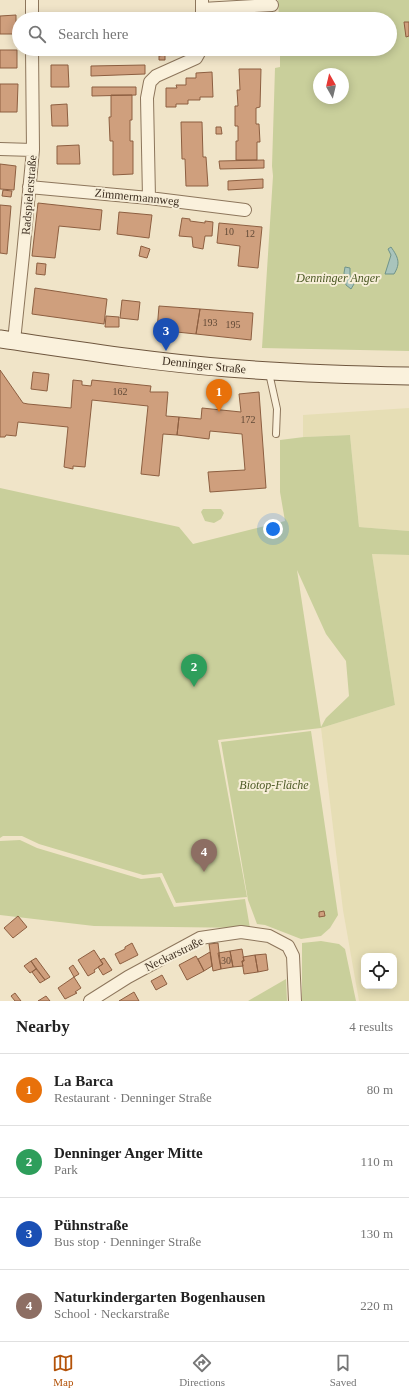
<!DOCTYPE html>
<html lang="en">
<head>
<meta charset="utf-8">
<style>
  :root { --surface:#fff; --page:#f2f2f2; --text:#222; --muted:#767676; --line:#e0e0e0; --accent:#b45309 }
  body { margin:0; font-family:"Times New Roman",serif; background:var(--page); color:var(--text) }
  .controls { position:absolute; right:12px; bottom:12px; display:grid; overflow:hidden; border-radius:8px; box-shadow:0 2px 10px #0003 }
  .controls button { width:36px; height:36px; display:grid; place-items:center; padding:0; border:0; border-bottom:1px solid var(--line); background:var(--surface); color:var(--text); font:20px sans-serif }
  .compass { position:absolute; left:313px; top:68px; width:36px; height:36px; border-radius:50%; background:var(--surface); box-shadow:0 2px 10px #0003; rotate:352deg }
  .you { position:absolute; left:273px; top:529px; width:14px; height:14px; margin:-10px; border:3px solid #fff; border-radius:50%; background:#1a73e8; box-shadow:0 0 0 6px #1a73e833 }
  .badge { display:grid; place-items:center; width:26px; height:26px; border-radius:50%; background:var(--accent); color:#fff; font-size:13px; font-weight:700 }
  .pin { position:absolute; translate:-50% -33px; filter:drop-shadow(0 1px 2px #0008) }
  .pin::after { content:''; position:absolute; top:21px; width:14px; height:12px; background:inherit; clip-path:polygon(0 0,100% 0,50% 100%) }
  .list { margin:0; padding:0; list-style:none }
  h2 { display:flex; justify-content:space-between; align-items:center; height:52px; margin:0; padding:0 16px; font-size:17px }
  h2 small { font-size:13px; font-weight:400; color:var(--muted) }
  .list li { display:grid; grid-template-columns:26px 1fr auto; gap:12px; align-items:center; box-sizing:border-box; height:72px; padding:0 16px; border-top:1px solid var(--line) }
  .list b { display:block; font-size:15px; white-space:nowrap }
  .list p { margin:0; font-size:13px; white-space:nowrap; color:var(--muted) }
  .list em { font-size:13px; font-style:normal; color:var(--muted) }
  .icon { flex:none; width:22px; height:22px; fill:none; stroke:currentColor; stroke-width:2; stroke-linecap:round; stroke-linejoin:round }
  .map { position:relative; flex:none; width:409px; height:1001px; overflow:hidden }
  .search { position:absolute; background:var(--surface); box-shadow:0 2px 10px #0003; left:12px; right:12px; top:12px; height:44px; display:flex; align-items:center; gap:10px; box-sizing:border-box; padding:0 14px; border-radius:22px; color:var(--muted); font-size:15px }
  .sheet { height:340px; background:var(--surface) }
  nav { display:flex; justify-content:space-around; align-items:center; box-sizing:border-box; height:56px; border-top:1px solid var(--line); background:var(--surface); font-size:11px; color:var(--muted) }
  nav a { display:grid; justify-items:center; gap:2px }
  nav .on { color:var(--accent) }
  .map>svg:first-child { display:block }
  .farmland { fill:#e6deb5; fill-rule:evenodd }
  .green { fill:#c9cf9b; fill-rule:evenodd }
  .water { fill:#a9c4bc; stroke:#6f938a }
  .building { fill:#cf9f7d; stroke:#8d5f41 }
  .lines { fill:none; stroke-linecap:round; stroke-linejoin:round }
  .lane-casing { stroke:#8d765c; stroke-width:8 }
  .street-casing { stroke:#8d765c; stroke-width:14 }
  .secondary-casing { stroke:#6f573f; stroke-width:19 }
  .lane { stroke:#faf1dc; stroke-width:6 }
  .street { stroke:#faf1dc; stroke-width:12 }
  .secondary { stroke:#faf1dc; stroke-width:17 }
  .labels { text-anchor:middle; stroke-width:4; stroke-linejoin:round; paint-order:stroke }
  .number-label { font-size:10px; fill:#624a37 }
  .street-label { font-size:12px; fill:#3d2e20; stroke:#f7eed8 }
  .park-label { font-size:12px; font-style:italic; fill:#4d5a26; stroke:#f7eed8 }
</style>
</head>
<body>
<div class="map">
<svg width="409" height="1001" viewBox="0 0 409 1001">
  <rect width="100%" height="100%" fill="#f0e4c8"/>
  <path class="farmland" d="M409,408v123l-50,-4 -9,-92 -47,2v-22z
    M372,554l37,1v446h-50l-16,-91 -22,-182 74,-23zM364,956h30v30h-30z"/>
  <path class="green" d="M278,0h131v351l-147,-3 11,-172 -1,-10 3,-98 5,-1v-18h110v-30h-111zM319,74h24v24h-24z
    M350,435l9,92 50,4v24l-37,-1 23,151 -74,23 -103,12 29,157 -71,6 -14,-30 -19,2 -104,-31 -17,-8h-19l-3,2v-350l179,39 14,17 92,-23 -5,-29v-52l24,-3zM297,570l29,64 20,27 3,35 -23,22 -5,9z
    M203,509h18l3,4 -3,6 -7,4 -9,-2 -4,-9z
    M311,731l27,184 -8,13 -9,8 -20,3 -36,-14 -8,-1 -9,-24 -27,-158z
    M20,840l17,8 104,31 19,-2 14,30 71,-8 5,29 -156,-2 -94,-11v-74z
    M321,941l18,3 6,5 11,52h-54v-58z
    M286,979l1,22h-39z"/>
  <path class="water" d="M391,247c7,10 10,16 3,27h-9l6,-19 -3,-6z
    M345,267l5,1v8l4,8 -3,5 -5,-4 -2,-12z"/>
  <path class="building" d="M16,15v19h-16v-18z
    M247,17h18v2h-18z
    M404,22h5v14l-3,1z
    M0,50h17v18h-17z
    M165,55v5h-6v-4z
    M51,65h17l1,22h-18z
    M145,65v9l-54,2v-10z
    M239,69h22l-1,38 -4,1v16h3l1,18h-3v18h-21v-19h2v-15h-3v-20h3l-1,-16h3z
    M212,72l1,25h-13v3h-12v4h-12v3h-10v-19h11l-1,-3h10v-7h10v-5z
    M0,84h18l-1,28h-17z
    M92,87h44v8l-44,1z
    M111,95h21v25h-2v21h3v33l-20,1v-34h-3l-1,-24h2z
    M67,104l1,22h-16l-1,-21z
    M181,122h21l1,35h3l2,29h-22l-1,-27h-3z
    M216,127h5l1,7h-6z
    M79,145l1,19h-23v-18z
    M264,160v8l-44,1 -1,-8z
    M0,164l16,2 -2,24 -14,-1z
    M263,179v9l-35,2v-9z
    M3,190l9,1 -1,6 -9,-1z
    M38,203l64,7 -2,20 -41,-4 -4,32 -23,-2z
    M0,205l11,1 -4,48 -7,-1z
    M119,212l33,3 -3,23 -32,-4z
    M182,218l8,1v2l15,2v-2l8,1 -1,14h-7l-2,13 -10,-2 -1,-10 -13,-1z
    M219,223l43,4 -4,41 -20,-2 2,-20 -23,-3z
    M141,246l9,3 -3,9 -8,-2z
    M37,263l9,1 -1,11 -9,-1z
    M35,288l72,11 -3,25 -72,-10z
    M122,300l18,2 -2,18 -18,-2z
    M159,306l41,3 -4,25 -39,-4z
    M200,309l53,4 -2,27 -55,-6z
    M106,316l13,1v10h-14z
    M0,370l23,33 5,1 43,4 2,-28 9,1v4l9,1 1,-6 59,6 -1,6h18l-2,24 13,1 -2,18 -14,-1 -4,42 -18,-2 7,-68 -56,-6 -7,67 -12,-1v3l-9,-2 4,-40 -50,-5 -2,14 -10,-1 -1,2h-5z
    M33,372l16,2 -2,17 -16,-2z
    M259,392l7,96 -56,4 -2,-20 37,-2 -3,-36 -32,-3 -1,8 -32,-4 2,-18 22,2 1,-11 39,4 -2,-18z
    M324,911l1,5 -6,1v-5z
    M18,916l9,11 -14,11 -9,-10z
    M132,943l6,12 -18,9 -5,-10 10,-5v-2z
    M218,943l3,26 -8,2 -4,-27z
    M242,949l2,12h-2l1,5 -10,1 -3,-16z
    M94,950l9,14 -9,6 1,2 -7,4 -10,-16z
    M230,951l3,16 -12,2 -3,-16z
    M210,952l2,14 -8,5 -6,-12z
    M266,954l2,16 -10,2 -3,-17z
    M255,955l3,17 -14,2 -2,-13h2l-1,-4z
    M196,956l8,15 -17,9 -8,-15z
    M36,958l14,19 -5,3 -14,-19z
    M104,958l8,12 -9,5 -5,-8 5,-3 -3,-4z
    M31,961l5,8 -6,4 -6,-7z
    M73,965l6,9 -5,3 -5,-9z
    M36,969l9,11 -5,3 -8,-11z
    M162,975l5,9 -11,6 -5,-9z
    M74,977l7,11 -6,4 2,1 -12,6 -7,-11z
    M134,992l5,9h-20z
    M15,993l6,8h-6l-4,-5z
    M46,996l4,5h-12z"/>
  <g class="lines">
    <g class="lane-casing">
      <path id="lane" d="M269,373l8,36 -1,25"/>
    </g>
    <g class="street-casing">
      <path id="street" d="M32,0v19
        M202,0v19
        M202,9l70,-4
        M0,149l33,1
        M29,187l120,11 96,12
        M149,198l-2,-100 3,-16 6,-6 40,-18 5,-9
        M14,341l9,-86 10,-105 -1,-101
        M90,1001l38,-24 72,-39 41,-6 28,4 19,10 5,10 2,45"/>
    </g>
    <g class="secondary-casing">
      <path id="secondary" d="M0,339c76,11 151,23 228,29 60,5 121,7 181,8"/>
    </g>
    <use href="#lane" class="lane"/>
    <use href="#street" class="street"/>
    <use href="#secondary" class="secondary"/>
  </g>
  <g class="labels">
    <g class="number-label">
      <text x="229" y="235">10</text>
      <text x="250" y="237">12</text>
      <text x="210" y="326">193</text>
      <text x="233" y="328">195</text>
      <text x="120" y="395">162</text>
      <text x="248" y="423">172</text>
      <text x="226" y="964">30</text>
    </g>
    <g class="street-label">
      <text transform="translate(29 195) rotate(-85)" y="4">Radspielerstraße</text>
      <text transform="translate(137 197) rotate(6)" y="4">Zimmermannweg</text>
      <text transform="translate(204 365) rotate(6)" y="4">Denninger Straße</text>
      <text transform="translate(174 954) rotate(-26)" y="4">Neckarstraße</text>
    </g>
    <g class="park-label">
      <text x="338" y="282">Denninger Anger</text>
      <text x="274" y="789">Biotop-Fläche</text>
    </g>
  </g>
</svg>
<div class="controls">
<button><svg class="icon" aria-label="locate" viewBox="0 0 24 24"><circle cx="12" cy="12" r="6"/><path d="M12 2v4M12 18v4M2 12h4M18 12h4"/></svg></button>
</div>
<svg class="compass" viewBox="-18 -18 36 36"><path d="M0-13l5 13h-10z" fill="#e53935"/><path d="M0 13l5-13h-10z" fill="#767676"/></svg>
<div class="you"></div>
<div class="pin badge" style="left:219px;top:412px;background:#e8710a">1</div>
<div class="pin badge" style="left:194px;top:687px;background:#2e9e5b">2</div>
<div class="pin badge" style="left:166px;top:351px;background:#1a4fb4">3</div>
<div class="pin badge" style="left:204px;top:872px;background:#8d6e63">4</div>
<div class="search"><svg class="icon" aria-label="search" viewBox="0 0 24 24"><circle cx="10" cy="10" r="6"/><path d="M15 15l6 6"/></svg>Search here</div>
</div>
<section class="sheet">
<h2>Nearby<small>4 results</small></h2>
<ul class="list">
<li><span class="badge" style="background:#e8710a">1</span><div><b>La Barca</b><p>Restaurant · Denninger Straße</p></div><em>80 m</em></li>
<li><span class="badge" style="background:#2e9e5b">2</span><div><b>Denninger Anger Mitte</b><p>Park</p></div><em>110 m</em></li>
<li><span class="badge" style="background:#1a4fb4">3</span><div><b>Pühnstraße</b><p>Bus stop · Denninger Straße</p></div><em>130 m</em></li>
<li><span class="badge" style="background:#8d6e63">4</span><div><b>Naturkindergarten Bogenhausen</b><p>School · Neckarstraße</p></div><em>220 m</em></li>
</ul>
</section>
<nav>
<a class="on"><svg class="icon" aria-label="map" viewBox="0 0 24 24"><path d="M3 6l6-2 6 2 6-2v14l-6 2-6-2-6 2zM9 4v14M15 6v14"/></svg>Map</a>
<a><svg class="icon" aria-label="directions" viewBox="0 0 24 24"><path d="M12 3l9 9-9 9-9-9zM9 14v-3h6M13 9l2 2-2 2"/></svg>Directions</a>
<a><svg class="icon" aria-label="saved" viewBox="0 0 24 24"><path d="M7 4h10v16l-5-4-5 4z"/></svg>Saved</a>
</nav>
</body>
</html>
